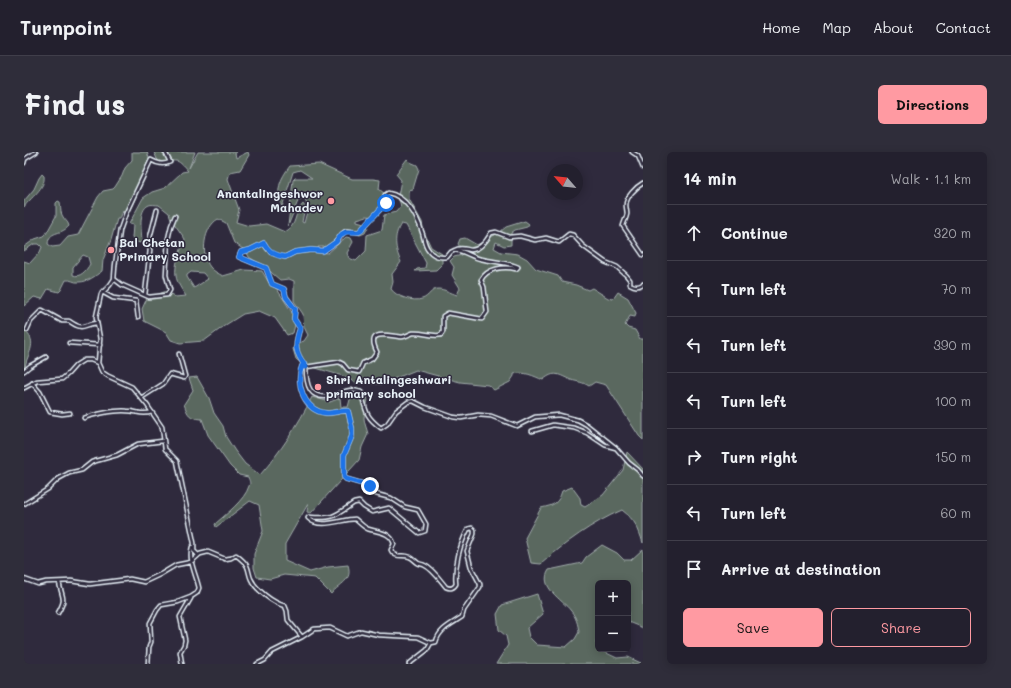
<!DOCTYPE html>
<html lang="en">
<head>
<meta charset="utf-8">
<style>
  :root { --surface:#23202e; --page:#2f2d3a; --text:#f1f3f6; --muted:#a3a3aa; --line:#403e4a; --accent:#ff9aa2 }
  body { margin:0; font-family:Mali,sans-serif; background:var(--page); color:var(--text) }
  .controls { position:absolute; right:12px; bottom:12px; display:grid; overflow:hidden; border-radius:6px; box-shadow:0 2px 10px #0003 }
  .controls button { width:36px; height:36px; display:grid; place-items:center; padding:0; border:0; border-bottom:1px solid var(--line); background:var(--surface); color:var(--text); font:20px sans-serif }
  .compass { position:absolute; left:523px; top:12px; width:36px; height:36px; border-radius:50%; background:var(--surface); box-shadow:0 2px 10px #0003; rotate:298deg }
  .stop { position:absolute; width:12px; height:12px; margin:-9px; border:3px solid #1a73e8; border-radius:50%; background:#fff }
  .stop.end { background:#1a73e8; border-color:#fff; box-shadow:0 1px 4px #0008 }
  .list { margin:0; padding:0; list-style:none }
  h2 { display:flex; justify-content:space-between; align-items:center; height:52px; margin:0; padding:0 16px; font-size:17px }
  h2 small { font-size:13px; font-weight:400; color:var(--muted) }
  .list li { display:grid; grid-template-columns:26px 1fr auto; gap:12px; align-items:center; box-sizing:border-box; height:56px; padding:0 16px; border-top:1px solid var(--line) }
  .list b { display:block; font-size:15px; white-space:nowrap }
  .list em { font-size:13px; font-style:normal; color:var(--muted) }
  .actions { display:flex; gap:8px; padding:12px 16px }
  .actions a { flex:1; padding:9px 0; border:1px solid var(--accent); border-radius:6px; text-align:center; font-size:14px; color:var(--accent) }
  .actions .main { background:var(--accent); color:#111 }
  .icon { flex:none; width:22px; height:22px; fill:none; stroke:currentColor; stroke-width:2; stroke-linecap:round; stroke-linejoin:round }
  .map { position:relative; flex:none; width:619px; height:512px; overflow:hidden; border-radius:6px }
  header { display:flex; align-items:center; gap:24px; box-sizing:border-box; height:56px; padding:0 20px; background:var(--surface); border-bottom:1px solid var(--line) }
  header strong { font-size:19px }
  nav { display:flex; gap:22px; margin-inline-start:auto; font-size:14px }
  .intro { display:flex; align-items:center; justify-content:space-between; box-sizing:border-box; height:96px; padding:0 24px }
  h1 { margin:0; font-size:28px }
  .button { padding:10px 18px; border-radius:6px; background:var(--accent); color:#111; font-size:14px; font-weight:700 }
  main { display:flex; gap:24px; padding:0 24px }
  aside { flex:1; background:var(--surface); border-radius:6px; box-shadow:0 2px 10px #0003 }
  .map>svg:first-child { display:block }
  .green { fill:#5a685e; stroke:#a1acab; fill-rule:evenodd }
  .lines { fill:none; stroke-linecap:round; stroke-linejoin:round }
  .street-casing { stroke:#e8f1f8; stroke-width:5.5 }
  .street { stroke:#2f2a3d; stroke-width:2.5 }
  .route { stroke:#1a73e8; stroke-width:5 }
  .poi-dot { fill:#ff9aa2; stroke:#2f2a3d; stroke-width:1.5 }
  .labels { text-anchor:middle; stroke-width:3; stroke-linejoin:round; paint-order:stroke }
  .poi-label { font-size:12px; font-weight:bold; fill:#e8f1f8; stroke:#2f2a3d; text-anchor:start }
</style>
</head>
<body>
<header>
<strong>Turnpoint</strong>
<nav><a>Home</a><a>Map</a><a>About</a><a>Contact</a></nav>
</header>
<div class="intro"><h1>Find us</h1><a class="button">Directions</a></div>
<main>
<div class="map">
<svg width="619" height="512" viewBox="0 0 619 512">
  <rect width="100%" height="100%" fill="#2f2a3d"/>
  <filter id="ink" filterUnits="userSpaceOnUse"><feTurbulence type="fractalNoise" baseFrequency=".025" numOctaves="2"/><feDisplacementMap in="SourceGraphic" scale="8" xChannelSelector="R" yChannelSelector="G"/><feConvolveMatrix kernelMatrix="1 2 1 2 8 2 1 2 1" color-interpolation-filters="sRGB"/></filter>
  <g filter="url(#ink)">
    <path class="green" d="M108,0h15l3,9 -3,11 -19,42 -6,-3 -3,8h-2l-6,21 -8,20 -1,11c-7,5 -14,11 -23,11 -5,1 -8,-3 -13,-2l-5,10 -2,2 -11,-3 -6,10 -8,-2 -10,9v-45l6,2 10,-11 2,-5 -3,-3h-5l-10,7v-4l11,-8 9,-3 2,-2 10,-18v-13l2,-2 2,1c1,4 0,9 2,13 2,5 6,6 7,11 -9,10 -20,4 -21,18l4,3 8,-1 8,-9 10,-2 20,-38 5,-6 10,-2 2,-2 7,-11 3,-8 7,-8zM59,103l5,2 2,7c-4,7 -10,14 -17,11v-8z
      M130,0h41l-6,16 9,-16h39l-2,1 1,5 12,-6 1,3 -9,15 -10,2 -2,7 11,31 -3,12 13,4 17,-2 19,8c13,-7 8,-18 18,-28l2,3 -3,15 2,1 4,-15 -3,-9 -2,-1 -5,3 -10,25 5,-46 2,-2h17l-12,-8 -7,2 -11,35c-7,-16 -2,-28 8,-41l29,-2 33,15h21l7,1 -1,9 6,5c2,13 0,15 -10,23l-8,-1 -10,3v2l7,2 4,4 -3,6 -5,2 -12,-4 -10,5 -11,11h-9l2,5 8,1 18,-16 5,1 2,4 -6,11 2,5 7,3 10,-10 1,-16 15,-5 2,-15 12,-3 5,-6 -3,-10 3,-16 -5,-6 11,-15 3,3 7,3 2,4 -6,20 -4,1v9l13,23 2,10 7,15 11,7v10l-6,6 -21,1 2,-2 8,-1 1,-5 -20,-38 -5,-1c-8,12 -6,25 0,38l-9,12 1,8 -2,7c5,8 23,13 31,10 7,-2 9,-10 16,-10 6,0 13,4 19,6l3,-7 -8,-13 2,-8 -4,-6 4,-4 8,-2v-5l-4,-6 2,-5 5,-1 12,7 23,-13 6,-5 19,-6 4,3 -2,3 -12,3 -4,3v12l-7,1 -8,-4 -2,6 7,4 17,2 9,5 9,10 22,7 4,6 14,3 12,5 4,-2 16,10 5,1 5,-7 10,6 8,15 -1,4 -5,-1 -5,9 3,3 7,2 5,9h3v101l-4,-4 -33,-51 -11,-3 -6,4c-6,-4 -11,-4 -18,-6 -12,-5 -16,-10 -28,0 -9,-4 -19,-9 -29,-6v2l-4,6 -16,8 -6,-5 -28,-3 -44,-12 -35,14 -25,-1 -13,-7 -41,-12 -6,-5 -3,-10 2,-5 9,-3 4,-6 -4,-8 -1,-13 -9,-13v-20l-5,-2 -9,1 -14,-12 -17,-11 -3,-6 -12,-8 -8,-20 -8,-4c-14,8 -18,35 -8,48 3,4 9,7 13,9l21,-6 18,1 7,12 8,6 16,25 2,11 -2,8 -6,2 -12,-17 -16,-7 -16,3 -16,10 -23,17 -24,2 -9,-3 -5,-8 -22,-11 -2,-12 5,-11 20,-7 8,6 11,-1c-4,-6 -9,-13 -10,-20 -2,-12 5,-26 9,-37l-14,-20 -2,-6 -10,-8c-3,0 -8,-1 -10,0 -12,5 -7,29 -7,38l-7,-1 -3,-4 1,-13 -4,-1 14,-26 9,-6 13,-4 17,-16 6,-1c-12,-14 -11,-10 -27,-8l-4,-4zM167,120l12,1 5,6 -14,9 -7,-11v-2z
      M18,22l2,2c2,12 -14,22 -20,31v-6l10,-12 5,-11z
      M0,179c11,7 8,16 4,26 -2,4 -2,8 -4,12z
      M173,225l12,21 5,15 9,13 3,11 9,14 10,13 15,11c21,-24 38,-50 52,-78l18,5 10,-4 1,9h7l3,-11 6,-9c18,11 8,16 7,31 0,5 3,11 4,16l-6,13 -3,13 -48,53 -4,-1 1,-8 -23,40v17l25,11 18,-5 20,-2c5,16 -8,18 -17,29l-16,-16 -31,-3 -14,4 -13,-2 -3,-9v-14l9,-23 -4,-26 -9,-4 -34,26 -1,-3c10,-9 30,-24 34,-38 2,-3 0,-6 -1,-9l-9,-2 -9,-9 -22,-31 -6,-16c-13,-1 -14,-4 -18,-15l9,-14 -4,-12z
      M603,300l16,17v74c-5,-15 -7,-22 -21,-33 -30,13 -56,32 -81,54l-10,-1 -6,-25 16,-30c13,-3 17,-4 21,-17l10,-4 8,11 1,7 4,2 18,-12 20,-25z
      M578,393l15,8 7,7h7l12,-11v79l-15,-6v-39h-30v50l-2,10 2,6 19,9 11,-1 15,7h-147l12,-19 -2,-9 -7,-6 -2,-16 5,-9 35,-11 6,20 -16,14 2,9 8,8 29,2 9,-8 4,-7c-1,-8 -3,-15 -8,-21 -9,-12 -33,-24 -22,-41l33,-7 4,-6z"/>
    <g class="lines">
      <g class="street-casing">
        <path id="street" d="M141,0l5,10c-7,3 -12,2 -19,-2l-25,53 -6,17 -5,36 -1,13 -4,6 -9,9 -5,23 4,22 -2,24 4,9 6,4 24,11 15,18 15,22 3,22 12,12 17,82v8l4,4 2,-1
          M608,0l6,4 5,12
          M0,11l1,-4 11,-7
          M619,31c-7,4 -17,14 -17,22 0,3 1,6 1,9 -1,5 -3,8 -4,12l20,29
          M431,98l-4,2 -4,5c-7,1 -15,-1 -19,-8 -4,-5 -4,-12 -6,-17 -5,-16 -16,-36 -34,-39l-3,2 1,8 -27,29 -13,-1 -4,3 -6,8 -13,9 -12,-1 -16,2 -10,5c-10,-2 -16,-4 -21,-14l-14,7 -9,2 -2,5 27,11 6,16 12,5 2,8 9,12 -1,10 6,9c-6,18 -5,24 6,39l33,-5 4,2 5,6 11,2 4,-9 9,-4 5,-7c-12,-24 11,-16 25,-15 3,0 7,-3 11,-4 10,-1 19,4 28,2l2,-3v-16l5,-3 34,6 5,-7 -3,-25 -3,-7c6,-12 23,-14 35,-11l2,-2c-12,-5 -24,-5 -37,-8 -10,-2 -16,-8 -26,-9 5,-3 10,-1 16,0 9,0 16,-10 20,-17l5,-1 13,5 11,-1 15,4 11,-2 13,4 10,-8 4,1 10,11 22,16 12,5 9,8 4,5v4c5,3 8,3 13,0
          M90,127l8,6 27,12 18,-2 3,-5 -4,-15 2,-36 3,-13 4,-10
          M78,140l11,6 23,3 2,16
          M121,143l5,-45 -2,-5 9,-35
          M3,178l4,-9 11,-11 20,11h7c16,11 13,3 28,2
          M45,191l31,2
          M0,219l6,-5 16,-9
          M8,231l8,9 10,20 12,2 8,-1
          M0,236l13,-7 25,-2 6,-5 8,-9 8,-5h7l7,3
          M117,246l22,-14 7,-10 14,4 1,-2 -6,-22
          M60,266c10,-4 32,-8 43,-7 10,0 15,5 25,1
          M592,296l13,15 9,7 5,6
          M0,352l24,-15 10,-10 11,-6 13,-3 10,-8 25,-7 21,-11 25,-3
          M0,427l14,5 8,-2 25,-1 19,3 40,-5 14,3 17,-8 15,-9 15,-3 9,-8 8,-2 17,7 6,-1 5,-3c4,3 9,7 11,11 2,4 2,9 4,13 5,11 22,24 34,27l2,5 1,9 14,17
          M34,461c9,-16 4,-14 1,-31
          M124,512l1,-17 2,-5 -1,-19 7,-13 4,-5 17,-3 13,-5 6,-4 2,-5c-3,-14 -11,-27 -7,-41
          M158,512l-2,-12 4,-7 1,-5 -5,-23 11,-19
          M233,512l8,-4 7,-8 30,-15 12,-8 16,-1 17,8 14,-5 18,4 39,2 13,6
          M385,512l18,-14 4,-7 5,-1c3,-13 16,-18 26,-25l2,-7 16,-23v-3l-9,-17 -4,-16 7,-17v-4l-2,-2 -4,1c-8,15 -14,38 -12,55 -2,4 -6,5 -10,3 -6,-7 -13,-18 -22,-22 -2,-1 -5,-1 -6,-2 -3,-2 -4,-4 -8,-6 -7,-3 -15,2 -19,-7l3,-6c-3,-12 -16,-12 -26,-15 -5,-2 -9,-7 -13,-10 -14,0 -35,11 -47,-1l1,-1c24,2 25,0 45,-14l5,-1 5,5 8,5 17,-4 30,25 6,-2 1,-7 -8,-14 -13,-3 -14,-9 -15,-4 -6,-8 -24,-7 -2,-2v-22l8,-19v-8l-4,-17c-8,-1 -15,3 -22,2 -22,-2 -31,-30 -24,-47l4,1c0,18 3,33 25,29 13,-2 15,-9 30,-4 5,19 4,24 20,36l6,-4 9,-13 12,-9 5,-1 12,6 28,10 8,1 17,-3 13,1 26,10 18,-9 24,-2 19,5 9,5 29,23 -11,-3 -18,-12 -13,-5 -21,-3 -21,6"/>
      </g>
      <use href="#street" class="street"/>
    </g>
  </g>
  <g class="lines" filter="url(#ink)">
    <path class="route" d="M346,334l-24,-7 -2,-2v-22l8,-19v-8l-4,-17c-8,-1 -15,3 -22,2 -22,-2 -31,-30 -24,-47l4,1c-11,-15 -12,-21 -6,-39l-6,-9 1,-10 -9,-12 -2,-8 -12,-5 -6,-16 -27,-11 2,-5 9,-2 14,-7c6,10 11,12 21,14l10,-5 16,-2 12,1 13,-9 6,-8 4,-2h13l27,-29"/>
  </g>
  <g class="poi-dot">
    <circle cx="307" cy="49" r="4"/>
    <circle cx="87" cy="98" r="4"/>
    <circle cx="294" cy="235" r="4"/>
  </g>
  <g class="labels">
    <g class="poi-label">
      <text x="299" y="46" text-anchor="end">Anantalingeshwor<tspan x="299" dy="14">Mahadev</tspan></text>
      <text x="95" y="95">Bal Chetan<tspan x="95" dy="14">Primary School</tspan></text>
      <text x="302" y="232">Shri Antalingeshwari<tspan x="302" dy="14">primary school</tspan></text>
    </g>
  </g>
</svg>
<div class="controls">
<button>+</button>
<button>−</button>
</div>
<svg class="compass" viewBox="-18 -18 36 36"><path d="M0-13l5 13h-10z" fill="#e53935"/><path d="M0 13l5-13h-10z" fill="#a3a3aa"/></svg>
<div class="stop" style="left:362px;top:51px"></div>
<div class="stop end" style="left:346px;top:334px"></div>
</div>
<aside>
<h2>14 min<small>Walk · 1.1 km</small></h2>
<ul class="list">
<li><svg class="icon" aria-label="ahead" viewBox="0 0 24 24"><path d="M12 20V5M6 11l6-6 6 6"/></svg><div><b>Continue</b></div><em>320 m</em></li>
<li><svg class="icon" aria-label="left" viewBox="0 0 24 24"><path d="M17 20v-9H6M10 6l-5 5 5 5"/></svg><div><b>Turn left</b></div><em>70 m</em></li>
<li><svg class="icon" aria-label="left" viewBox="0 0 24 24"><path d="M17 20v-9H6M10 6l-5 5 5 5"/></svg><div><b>Turn left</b></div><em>390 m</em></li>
<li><svg class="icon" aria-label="left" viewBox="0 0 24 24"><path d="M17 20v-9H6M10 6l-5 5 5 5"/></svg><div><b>Turn left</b></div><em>100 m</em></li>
<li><svg class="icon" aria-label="right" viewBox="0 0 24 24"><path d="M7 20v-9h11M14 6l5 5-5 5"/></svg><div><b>Turn right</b></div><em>150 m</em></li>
<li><svg class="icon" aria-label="left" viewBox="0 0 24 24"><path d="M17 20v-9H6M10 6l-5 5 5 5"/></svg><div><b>Turn left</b></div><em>60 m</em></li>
<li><svg class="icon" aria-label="arrive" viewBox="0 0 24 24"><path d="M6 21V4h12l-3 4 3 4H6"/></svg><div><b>Arrive at destination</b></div></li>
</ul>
<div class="actions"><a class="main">Save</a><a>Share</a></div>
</aside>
</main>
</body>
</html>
